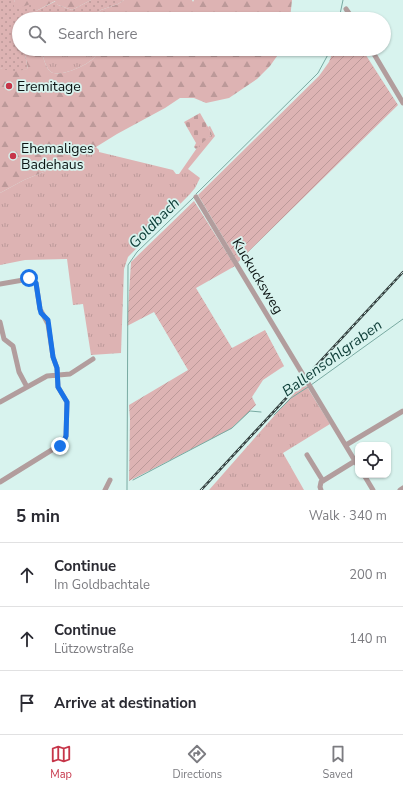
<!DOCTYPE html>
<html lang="en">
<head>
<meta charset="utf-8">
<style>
  :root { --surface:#fff; --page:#f2f2f3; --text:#2b2b33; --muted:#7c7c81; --line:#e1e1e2; --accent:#c63549 }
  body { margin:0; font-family:"Nunito Sans",sans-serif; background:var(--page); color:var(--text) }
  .controls { position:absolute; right:12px; bottom:12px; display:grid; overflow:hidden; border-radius:8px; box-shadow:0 1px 3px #0004 }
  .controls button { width:36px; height:36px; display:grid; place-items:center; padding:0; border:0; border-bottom:1px solid var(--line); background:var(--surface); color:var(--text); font:20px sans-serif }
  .stop { position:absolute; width:12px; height:12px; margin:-9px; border:3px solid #1a73e8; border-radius:50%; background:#fff }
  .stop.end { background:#1a73e8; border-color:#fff; box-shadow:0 1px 4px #0008 }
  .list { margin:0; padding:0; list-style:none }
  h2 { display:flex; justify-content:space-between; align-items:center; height:52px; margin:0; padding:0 16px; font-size:17px }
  h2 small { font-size:13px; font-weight:400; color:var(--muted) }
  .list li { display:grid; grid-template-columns:26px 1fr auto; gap:12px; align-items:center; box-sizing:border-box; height:64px; padding:0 16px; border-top:1px solid var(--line) }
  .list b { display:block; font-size:15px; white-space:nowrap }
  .list p { margin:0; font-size:13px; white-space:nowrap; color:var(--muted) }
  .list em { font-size:13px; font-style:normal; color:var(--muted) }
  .icon { flex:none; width:22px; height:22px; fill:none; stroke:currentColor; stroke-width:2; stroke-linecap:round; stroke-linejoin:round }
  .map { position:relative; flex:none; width:403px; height:490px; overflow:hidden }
  .search { position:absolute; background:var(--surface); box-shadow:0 1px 3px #0004; left:12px; right:12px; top:12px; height:44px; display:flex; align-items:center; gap:10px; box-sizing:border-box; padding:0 14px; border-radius:22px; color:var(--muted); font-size:15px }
  .sheet { height:244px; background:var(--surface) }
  nav { display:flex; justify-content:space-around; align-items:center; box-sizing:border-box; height:56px; border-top:1px solid var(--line); background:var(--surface); font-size:11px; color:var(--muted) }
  nav a { display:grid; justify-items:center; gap:2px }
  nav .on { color:var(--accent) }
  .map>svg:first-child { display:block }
  .grass { fill:url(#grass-tufts) }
  .forest { fill:url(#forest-firs) }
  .cemetery { fill:url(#cemetery-stones) }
  .park { fill:url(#park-dots) }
  .garden { fill:url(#garden-furrows) }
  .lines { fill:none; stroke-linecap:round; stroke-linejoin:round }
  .stream { stroke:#79aaa2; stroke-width:1 }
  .minor { stroke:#b29d9d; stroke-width:5 }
  .rail-casing { stroke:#34403f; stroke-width:2.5 }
  .rail { stroke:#d8f3ee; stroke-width:1; stroke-dasharray:3; stroke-linecap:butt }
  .route { stroke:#1a73e8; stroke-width:5 }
  .poi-dot { fill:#c63549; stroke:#d8f3ee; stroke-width:1.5 }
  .labels { text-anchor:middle; stroke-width:3.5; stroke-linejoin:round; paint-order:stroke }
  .poi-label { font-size:14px; fill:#0b1413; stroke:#d8f3ee; text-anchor:start }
  .street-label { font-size:14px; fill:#0b1413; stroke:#d8f3ee }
  .water-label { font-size:15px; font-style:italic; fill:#0b3b35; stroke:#d8f3ee }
</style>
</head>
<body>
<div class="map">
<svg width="403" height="490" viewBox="0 0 403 490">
  <defs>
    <pattern id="grass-tufts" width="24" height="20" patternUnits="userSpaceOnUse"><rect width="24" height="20" fill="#ddb3b3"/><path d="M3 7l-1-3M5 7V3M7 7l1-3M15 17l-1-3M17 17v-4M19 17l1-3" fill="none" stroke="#bc9999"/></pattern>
    <pattern id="forest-firs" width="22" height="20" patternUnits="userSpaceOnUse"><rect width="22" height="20" fill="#ddb3b3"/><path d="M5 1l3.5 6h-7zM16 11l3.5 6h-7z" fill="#bc9999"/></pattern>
    <pattern id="cemetery-stones" width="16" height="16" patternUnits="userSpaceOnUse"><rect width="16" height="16" fill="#ddb3b3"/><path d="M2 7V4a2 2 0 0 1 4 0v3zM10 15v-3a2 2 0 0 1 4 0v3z" fill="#bc9999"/></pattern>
    <pattern id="park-dots" width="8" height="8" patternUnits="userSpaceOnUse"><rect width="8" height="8" fill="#ddb3b3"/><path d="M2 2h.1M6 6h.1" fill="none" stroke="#bc9999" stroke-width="1.8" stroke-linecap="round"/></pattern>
    <pattern id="garden-furrows" width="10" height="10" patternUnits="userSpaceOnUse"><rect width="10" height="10" fill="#ddb3b3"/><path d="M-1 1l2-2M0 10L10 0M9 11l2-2" fill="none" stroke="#bc9999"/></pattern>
  </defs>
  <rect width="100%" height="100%" fill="#d8f3ee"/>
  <path class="grass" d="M45,49h51c1,3 2,3 0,6 -4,9 -36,23 -45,17 -4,-3 -7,-11 -8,-16z
    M200,113l8,14 2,-1 5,10 -27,33 12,9 -5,10 -5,6 -62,63 -4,12 -3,84 -30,2 -8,-51 -10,1 -6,-46 -42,1 -25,5v-72l24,-13 27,-11 45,-22 3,3v2l74,18 3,4h3l20,-29 13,-11z
    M304,382l26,42 -47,29 21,37h-95z"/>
  <path class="forest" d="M15,0h76l-19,10 -14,-5 -3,-4 -19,10 -22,-1v-8z
    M124,0h68l1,2 1,-2h98l-2,19h-201l12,-9 17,-6z
    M29,49h16l-2,7c1,5 4,13 8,16 9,6 41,-8 45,-17 2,-3 1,-3 0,-6h186l-12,17 -13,13 -28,19 -23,5 -12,-5h-14l-15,10 -48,26 -21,13 -45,22 -27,11 -24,13v-125l9,2 19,-1 -3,-14 5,-2z"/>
  <path class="cemetery" d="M200,113l12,21 -16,15 -2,-2 2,-4 -12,-21z"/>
  <path class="park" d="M0,0h15l-1,2v8l19,-7 3,8 20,-10 2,4 14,5 19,-10h33l-6,4 -17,6 -12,9h-70v30h10l1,4 -5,2 3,14 -16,3 -3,-2h-4l-5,-2z"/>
  <path class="garden" d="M334,49h28l36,56 -160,157 -40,-67 121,-119 10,-14z
    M194,201l41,65 -39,22 36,60 33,-18 19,36 -21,14 -11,17 4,8 -25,24 -102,52 1,-62 -1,-14 59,-35 -34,-58 -27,14 4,-64z"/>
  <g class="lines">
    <path class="stream" d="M339,19l4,-19
      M196,194l122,-121 13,-24
      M311,385l92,-66
      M274,415l17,-17 17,-11
      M133,480l99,-52 18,-17 11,1
      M127,490l1,-225 9,-13 57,-55"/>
    <path class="minor" d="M346,9l7,10
      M371,49l32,54
      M196,197l162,269
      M0,284l29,-5 7,4 4,26 8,15 5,33 4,11 1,19 9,15 -1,34 -3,7 -63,39
      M0,322l4,17 9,7 6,26 8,15
      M0,402l47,-26 23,-2 23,-15
      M346,445l57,-34
      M307,455l16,26
      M364,475l9,15
      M105,490l5,-10
      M321,490l-1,-3 1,-5 34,-21
      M400,490l3,-2"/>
    <g class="rail-casing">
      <path id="rail" d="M201,490l202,-218"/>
    </g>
    <use href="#rail" class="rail"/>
  </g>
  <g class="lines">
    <path class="route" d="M29,278l7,5 4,26 1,4 7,7 5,37 4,11 1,19 9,15 -1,34 -3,7 -3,3"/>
  </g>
  <g class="poi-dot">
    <circle cx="9" cy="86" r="4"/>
    <circle cx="13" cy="156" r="4"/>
  </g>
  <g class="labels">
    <g class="poi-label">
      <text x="17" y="91">Eremitage</text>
      <text x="21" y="153">Ehemaliges<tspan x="21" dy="16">Badehaus</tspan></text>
    </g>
    <g class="street-label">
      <text transform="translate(258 276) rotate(59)" y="5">Kuckucksweg</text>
    </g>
    <g class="water-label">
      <text transform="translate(154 223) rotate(-45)" y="5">Goldbach</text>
      <text transform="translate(332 358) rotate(-36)" y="5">Ballensohlgraben</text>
    </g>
  </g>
</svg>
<div class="controls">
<button><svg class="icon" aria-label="locate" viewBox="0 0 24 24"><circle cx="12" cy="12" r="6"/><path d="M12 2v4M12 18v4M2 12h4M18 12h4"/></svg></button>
</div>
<div class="stop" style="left:29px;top:278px"></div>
<div class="stop end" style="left:60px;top:446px"></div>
<div class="search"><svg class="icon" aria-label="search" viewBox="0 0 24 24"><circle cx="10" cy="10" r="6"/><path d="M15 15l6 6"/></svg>Search here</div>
</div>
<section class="sheet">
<h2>5 min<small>Walk · 340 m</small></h2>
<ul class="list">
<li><svg class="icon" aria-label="ahead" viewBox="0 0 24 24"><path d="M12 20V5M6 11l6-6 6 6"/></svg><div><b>Continue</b><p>Im Goldbachtale</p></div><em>200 m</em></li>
<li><svg class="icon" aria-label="ahead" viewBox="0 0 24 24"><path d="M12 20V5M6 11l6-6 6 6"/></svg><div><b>Continue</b><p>Lützowstraße</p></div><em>140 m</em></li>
<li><svg class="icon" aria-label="arrive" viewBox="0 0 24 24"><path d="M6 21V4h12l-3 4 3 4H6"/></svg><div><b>Arrive at destination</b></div></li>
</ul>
</section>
<nav>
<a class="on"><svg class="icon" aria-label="map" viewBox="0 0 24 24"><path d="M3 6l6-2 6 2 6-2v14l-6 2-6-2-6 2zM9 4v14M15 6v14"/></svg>Map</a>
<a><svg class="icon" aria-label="directions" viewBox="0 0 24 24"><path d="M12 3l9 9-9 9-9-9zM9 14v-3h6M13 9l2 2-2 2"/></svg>Directions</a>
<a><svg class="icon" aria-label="saved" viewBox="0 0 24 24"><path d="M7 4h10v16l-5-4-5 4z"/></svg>Saved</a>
</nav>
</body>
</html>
